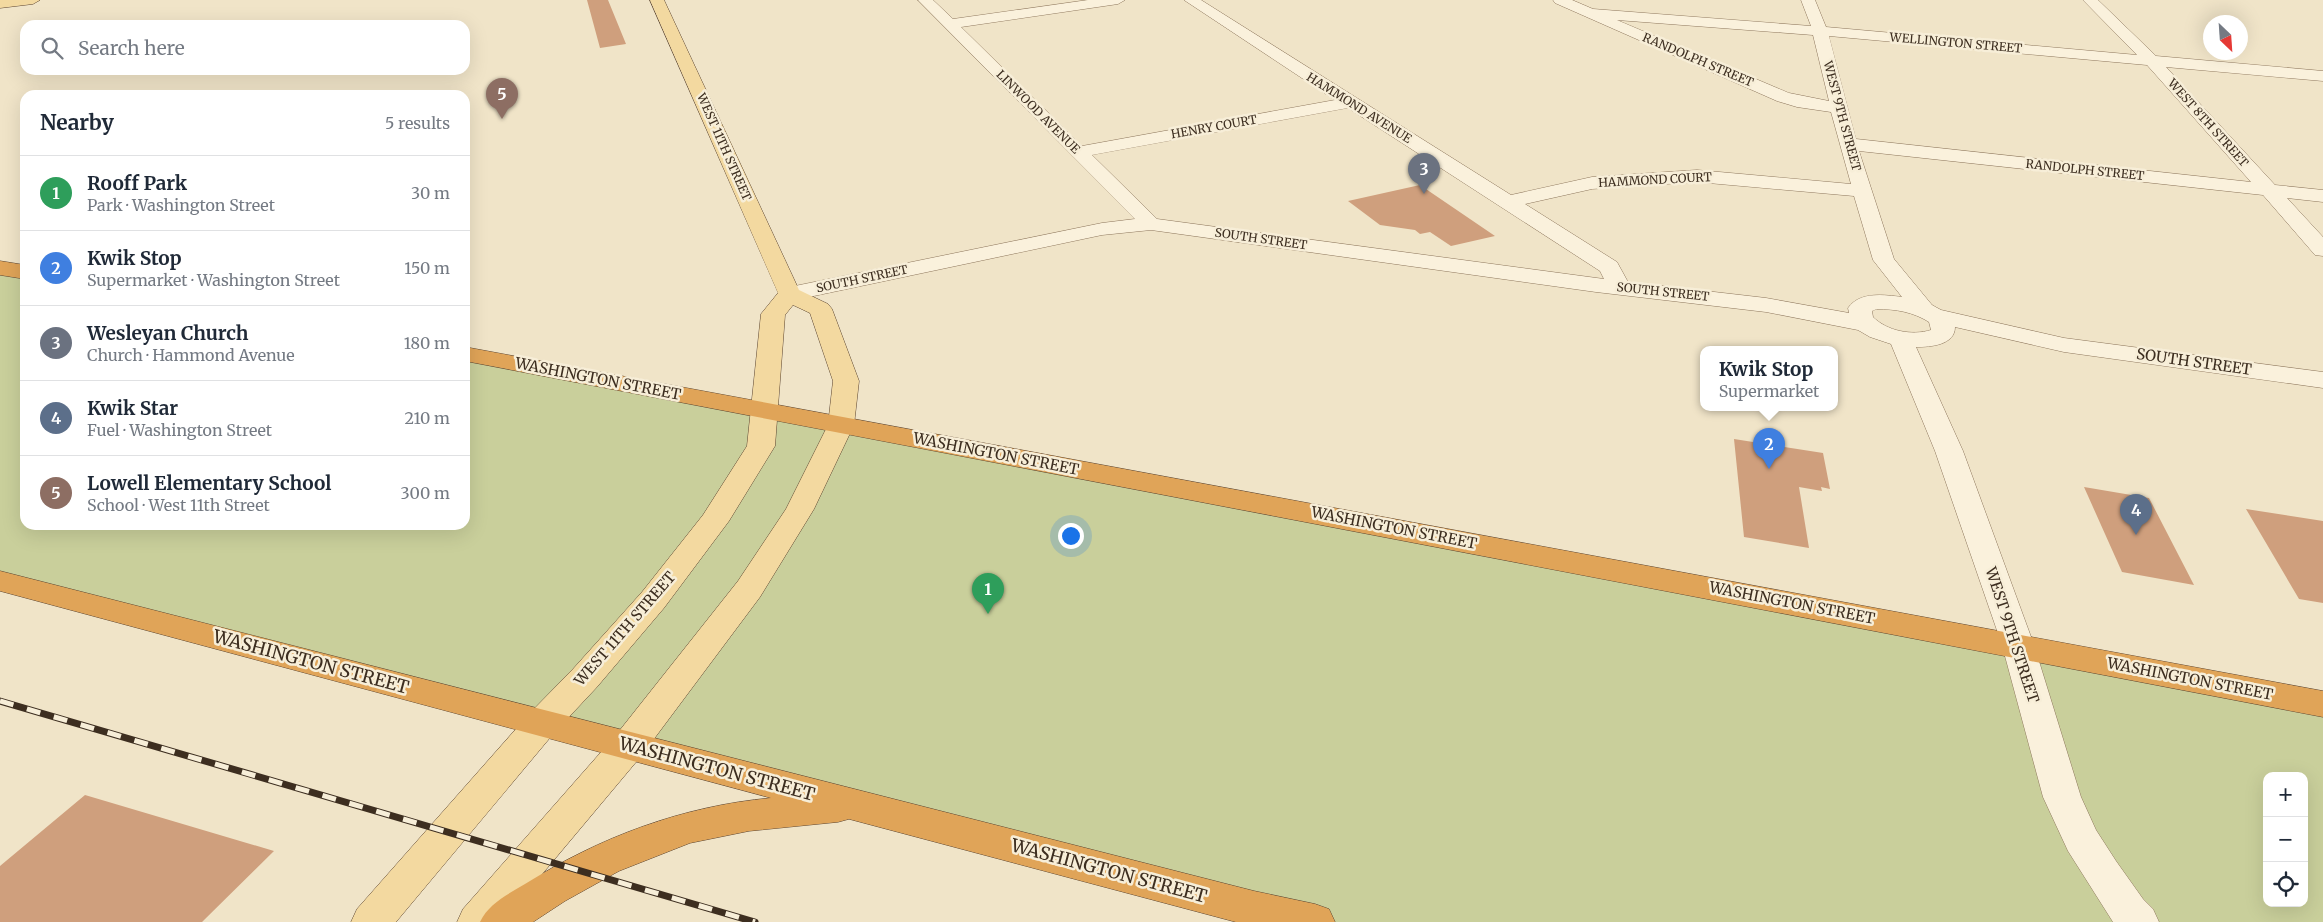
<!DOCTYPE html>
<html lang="en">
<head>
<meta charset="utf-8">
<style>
  :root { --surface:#fff; --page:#f6f6f7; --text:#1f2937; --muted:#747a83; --line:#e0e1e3; --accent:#db2777 }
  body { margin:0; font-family:Merriweather,serif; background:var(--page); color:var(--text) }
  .controls { position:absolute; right:15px; bottom:15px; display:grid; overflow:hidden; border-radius:10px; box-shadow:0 5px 20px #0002 }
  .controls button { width:45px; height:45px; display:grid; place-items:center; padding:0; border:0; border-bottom:1px solid var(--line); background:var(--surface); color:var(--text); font:25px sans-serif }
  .compass { position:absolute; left:2203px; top:15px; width:45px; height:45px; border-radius:50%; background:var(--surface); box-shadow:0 5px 20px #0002; rotate:155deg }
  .you { position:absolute; left:1070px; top:535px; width:18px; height:18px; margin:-12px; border:4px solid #fff; border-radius:50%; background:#1a73e8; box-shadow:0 0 0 8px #1a73e833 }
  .badge { display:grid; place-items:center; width:32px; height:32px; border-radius:50%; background:var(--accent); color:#fff; font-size:16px; font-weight:700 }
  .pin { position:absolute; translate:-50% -41px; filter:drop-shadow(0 1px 2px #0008) }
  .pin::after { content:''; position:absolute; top:26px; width:18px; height:15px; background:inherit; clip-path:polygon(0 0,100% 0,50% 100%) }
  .popup { position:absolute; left:1700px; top:346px; width:138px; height:65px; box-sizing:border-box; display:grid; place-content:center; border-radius:10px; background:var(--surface); filter:drop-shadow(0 1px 4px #0005); font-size:16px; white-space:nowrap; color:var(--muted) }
  .popup b { font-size:19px; color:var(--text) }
  .popup::after { content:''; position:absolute; left:50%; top:100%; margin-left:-10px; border:10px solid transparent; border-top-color:var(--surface) }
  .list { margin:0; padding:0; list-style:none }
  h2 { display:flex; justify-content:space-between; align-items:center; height:65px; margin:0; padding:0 20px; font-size:21px }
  h2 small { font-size:16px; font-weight:400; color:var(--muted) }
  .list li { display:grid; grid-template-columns:32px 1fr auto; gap:15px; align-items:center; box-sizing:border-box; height:75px; padding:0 20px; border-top:1px solid var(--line) }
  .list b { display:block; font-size:19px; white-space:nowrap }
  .list p { margin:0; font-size:16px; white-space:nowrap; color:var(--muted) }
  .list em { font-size:16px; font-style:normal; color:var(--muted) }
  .icon { flex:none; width:28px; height:28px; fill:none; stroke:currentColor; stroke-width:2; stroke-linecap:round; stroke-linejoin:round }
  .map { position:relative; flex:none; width:2323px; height:922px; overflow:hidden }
  .search { position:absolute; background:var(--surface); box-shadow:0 5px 20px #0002; left:20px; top:20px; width:450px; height:55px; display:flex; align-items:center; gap:12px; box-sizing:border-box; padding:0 18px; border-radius:15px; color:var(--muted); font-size:19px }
  .panel { position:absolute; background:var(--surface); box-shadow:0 5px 20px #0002; left:20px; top:90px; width:450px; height:440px; border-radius:15px }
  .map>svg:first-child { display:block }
  .green { fill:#c9cf9b; fill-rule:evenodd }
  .building { fill:#cf9f7d }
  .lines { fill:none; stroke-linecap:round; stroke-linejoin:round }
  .minor-casing { stroke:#8d765c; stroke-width:1 }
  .major-casing { stroke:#5b4430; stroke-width:1 }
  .highway-casing { stroke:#5b4430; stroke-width:1 }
  .minor { fill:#faf1dc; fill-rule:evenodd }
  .major { fill:#f3d9a0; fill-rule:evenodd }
  .highway { fill:#e0a458; fill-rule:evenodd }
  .rail-casing { stroke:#3d2e20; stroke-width:7 }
  .rail { stroke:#f7eed8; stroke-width:5; stroke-dasharray:14; stroke-linecap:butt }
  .labels { text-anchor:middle; stroke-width:5; stroke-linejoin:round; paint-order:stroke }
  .far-street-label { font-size:12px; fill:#3d2e20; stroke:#f7eed8 }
  .street-label { font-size:15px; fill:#3d2e20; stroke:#f7eed8 }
  .near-street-label { font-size:18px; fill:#3d2e20; stroke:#f7eed8 }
</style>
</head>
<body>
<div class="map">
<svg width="2323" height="922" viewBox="0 0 2323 922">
  <rect width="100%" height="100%" fill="#f0e4c8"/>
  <path class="green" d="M0,268l25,4v253h440v-171l1858,350v218h-1008l-1315,-341zM2267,776h37v127h-37z"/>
  <path class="building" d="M587,0h21l18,44 -26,4z
    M1420,185l75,51 -44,10 -21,-14 -10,2 -5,-4 -35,-5 -32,-24z
    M1734,439l89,14 7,36 -9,-2 1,4 -23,-4 10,61 -65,-11z
    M2084,487l65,11 45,87 -72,-13z
    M2246,509l77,12v82l-24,-4z
    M85,795l189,56 -72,71h-202v-56z"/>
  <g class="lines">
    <g class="minor-casing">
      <path id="minor" d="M918,0h15l20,19 135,-19h37l-7,4 -157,23 121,119 253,-46 -151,-100h17l310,195 81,-18 105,-7 154,14 -20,-72 -34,-5 -20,-6 -222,-98 -2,-3h19l21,9 218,17 -10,-26h14l11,27 311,28 -54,-55h15l58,56 167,15v10l-157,-14 109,118 48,5v12l-36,-4 36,39v19l-8,-1 -52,-60 -404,-44 35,108 38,46 9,5 123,28 259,34v16l-259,-36 -109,-25c0,18 -24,20 -39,20l47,104 71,194 47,152 15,33 20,31 27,38 10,10 6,13h-46l-45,-71 -25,-54 -41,-152 -67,-194 -44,-107 -21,-7 -12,-7 -92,-18 -170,-20 -445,-62 -49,5 -312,66 -8,-2 -3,-5 3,-5 8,-2 312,-64 33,-4zM1617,20l196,15 16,66 -40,-8zM1829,36l318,29 104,117 -395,-43zM1348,108l252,163 4,8 -447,-60 -65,-64zM1697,182l157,14 19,64 29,37c-17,-2 -42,-6 -54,11l1,5 -83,-15 -138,-16 -11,-20 -92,-58 67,-15zM1877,309c19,0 36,3 52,13l2,8c-19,6 -44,1 -58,-13l-1,-6z"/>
    </g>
    <g class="major-casing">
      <path id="major" d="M0,0h40l-7,4 -33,4z
        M650,0h14l135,290 29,14 4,5 27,72 -5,44 -40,84 -54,88 -118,158 -140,167h-45l6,-13 153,-174 122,-154 48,-72 42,-84 5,-44 -23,-68 -17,-8 -8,10 -10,131 -46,75 -65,87 -67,79 -43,46 -158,189h-45l6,-13 173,-196 43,-44 69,-77 61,-77 44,-69 14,-132 17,-21z"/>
    </g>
    <g class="highway-casing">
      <path id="highway" d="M0,261l25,4v14l-25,-4z
        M465,347l1858,344v26l-1858,-356z
        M0,571l1254,320 61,13 14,5 6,13h-99l-387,-103 -11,3 -89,9 -59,12 -71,28 -54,30 -32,21h-53c9,-19 27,-27 45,-38 75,-47 158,-78 246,-86l-771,-207z"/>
    </g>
    <use href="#minor" class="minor"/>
    <use href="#major" class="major"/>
    <use href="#highway" class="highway"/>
    <g class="rail-casing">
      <path id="rail" d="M0,701l755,221"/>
    </g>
    <use href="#rail" class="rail"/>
  </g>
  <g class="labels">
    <g class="far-street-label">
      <text transform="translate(1956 43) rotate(5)" y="4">WELLINGTON STREET</text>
      <text transform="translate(1698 60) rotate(23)" y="4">RANDOLPH STREET</text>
      <text transform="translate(1359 108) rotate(32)" y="4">HAMMOND AVENUE</text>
      <text transform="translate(1038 112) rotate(45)" y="4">LINWOOD AVENUE</text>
      <text transform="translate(1842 116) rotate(75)" y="4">WEST 9TH STREET</text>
      <text transform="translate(2208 123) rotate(48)" y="4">WEST 8TH STREET</text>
      <text transform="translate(1214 127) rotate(-10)" y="4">HENRY COURT</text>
      <text transform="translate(724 147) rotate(66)" y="4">WEST 11TH STREET</text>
      <text transform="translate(2085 170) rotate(6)" y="4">RANDOLPH STREET</text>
      <text transform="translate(1655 180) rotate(-3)" y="4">HAMMOND COURT</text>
      <text transform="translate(1261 239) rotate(8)" y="4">SOUTH STREET</text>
      <text transform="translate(862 279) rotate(-12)" y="4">SOUTH STREET</text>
      <text transform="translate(1663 292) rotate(6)" y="4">SOUTH STREET</text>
    </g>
    <g class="street-label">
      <text transform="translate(2194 362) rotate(8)" y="5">SOUTH STREET</text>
      <text transform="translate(598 379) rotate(11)" y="5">WASHINGTON STREET</text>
      <text transform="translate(996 454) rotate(11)" y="5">WASHINGTON STREET</text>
      <text transform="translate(1394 528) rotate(11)" y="5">WASHINGTON STREET</text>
      <text transform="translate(1792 603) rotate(11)" y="5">WASHINGTON STREET</text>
      <text transform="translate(625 629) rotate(-49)" y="5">WEST 11TH STREET</text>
      <text transform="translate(2012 635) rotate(72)" y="5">WEST 9TH STREET</text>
      <text transform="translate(2190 679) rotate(11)" y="5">WASHINGTON STREET</text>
    </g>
    <g class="near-street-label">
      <text transform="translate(311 662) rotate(15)" y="6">WASHINGTON STREET</text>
      <text transform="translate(717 769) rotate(15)" y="6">WASHINGTON STREET</text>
      <text transform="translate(1109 871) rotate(15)" y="6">WASHINGTON STREET</text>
    </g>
  </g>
</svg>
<div class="controls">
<button>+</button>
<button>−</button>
<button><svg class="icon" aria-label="locate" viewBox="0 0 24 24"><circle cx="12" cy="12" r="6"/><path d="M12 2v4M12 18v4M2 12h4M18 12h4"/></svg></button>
</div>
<svg class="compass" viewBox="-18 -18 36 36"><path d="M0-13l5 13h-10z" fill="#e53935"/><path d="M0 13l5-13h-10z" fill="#747a83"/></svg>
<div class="you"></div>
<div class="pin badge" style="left:988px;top:614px;background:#2e9e5b">1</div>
<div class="pin badge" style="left:1769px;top:469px;background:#3f7fe0">2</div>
<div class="popup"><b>Kwik Stop</b>Supermarket</div>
<div class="pin badge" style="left:1424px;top:194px;background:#6b7280">3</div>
<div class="pin badge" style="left:2136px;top:535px;background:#5c6f8a">4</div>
<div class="pin badge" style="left:502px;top:119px;background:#8d6e63">5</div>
<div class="search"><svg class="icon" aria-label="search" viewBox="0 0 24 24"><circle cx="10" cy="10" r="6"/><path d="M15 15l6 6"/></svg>Search here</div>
<section class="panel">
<h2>Nearby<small>5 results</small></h2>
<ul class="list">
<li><span class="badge" style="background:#2e9e5b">1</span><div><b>Rooff Park</b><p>Park · Washington Street</p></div><em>30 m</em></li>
<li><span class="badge" style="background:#3f7fe0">2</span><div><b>Kwik Stop</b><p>Supermarket · Washington Street</p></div><em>150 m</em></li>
<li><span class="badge" style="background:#6b7280">3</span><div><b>Wesleyan Church</b><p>Church · Hammond Avenue</p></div><em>180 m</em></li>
<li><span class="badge" style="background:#5c6f8a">4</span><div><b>Kwik Star</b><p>Fuel · Washington Street</p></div><em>210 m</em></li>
<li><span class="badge" style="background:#8d6e63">5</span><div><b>Lowell Elementary School</b><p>School · West 11th Street</p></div><em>300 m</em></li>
</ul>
</section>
</div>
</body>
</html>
